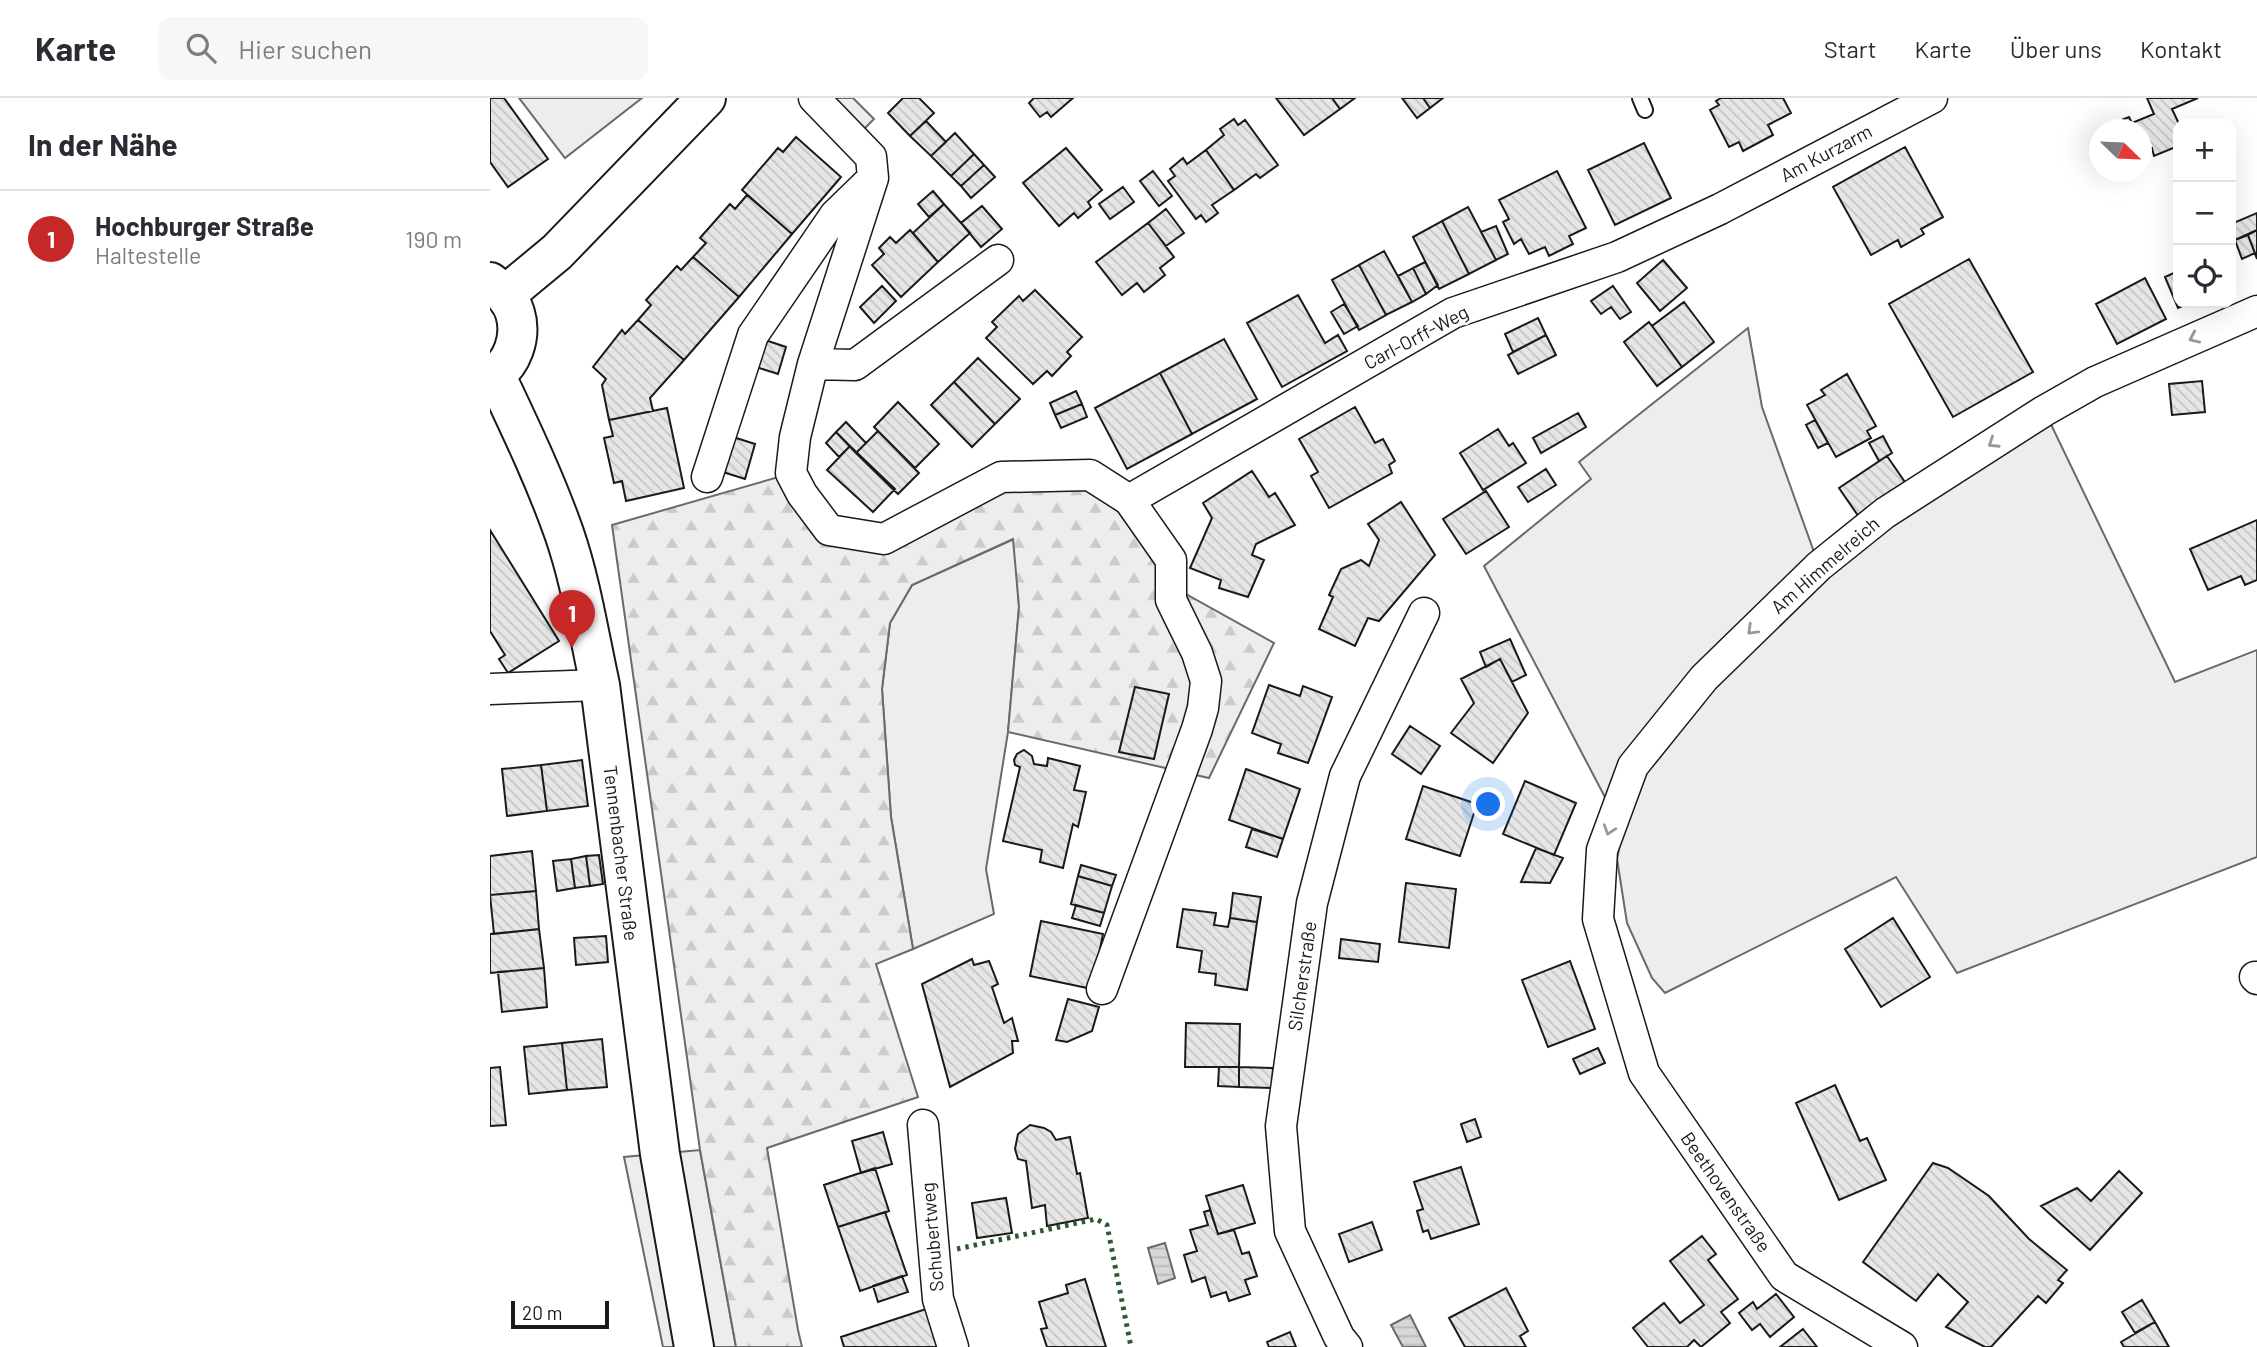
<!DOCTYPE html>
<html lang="de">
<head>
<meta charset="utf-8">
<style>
  :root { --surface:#fff; --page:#f7f7f7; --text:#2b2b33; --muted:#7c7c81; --line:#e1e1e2; --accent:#c62828 }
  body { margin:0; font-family:Barlow,sans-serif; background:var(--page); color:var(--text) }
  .controls { position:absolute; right:21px; top:21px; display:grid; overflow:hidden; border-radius:14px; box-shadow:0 7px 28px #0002 }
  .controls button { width:63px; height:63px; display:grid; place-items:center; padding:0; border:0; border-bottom:2px solid var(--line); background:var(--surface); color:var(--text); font:35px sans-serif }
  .compass { position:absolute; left:1599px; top:21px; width:63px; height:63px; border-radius:50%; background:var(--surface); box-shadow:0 7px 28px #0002; rotate:113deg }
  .scale { position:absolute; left:21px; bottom:18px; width:98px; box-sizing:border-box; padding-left:7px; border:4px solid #1a1a1a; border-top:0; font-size:19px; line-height:24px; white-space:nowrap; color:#1a1a1a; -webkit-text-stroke:5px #fff; paint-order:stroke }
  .you { position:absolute; left:999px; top:707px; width:24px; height:24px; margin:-18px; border:5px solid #fff; border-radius:50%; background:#1a73e8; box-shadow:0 0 0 10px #1a73e833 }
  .badge { display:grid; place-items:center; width:46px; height:46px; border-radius:50%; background:var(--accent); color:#fff; font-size:23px; font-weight:700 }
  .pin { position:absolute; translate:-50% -58px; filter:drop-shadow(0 2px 4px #0008) }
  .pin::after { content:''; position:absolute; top:37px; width:24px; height:21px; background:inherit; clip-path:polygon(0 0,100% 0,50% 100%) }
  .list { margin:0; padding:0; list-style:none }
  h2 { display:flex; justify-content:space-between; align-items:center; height:91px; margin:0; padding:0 28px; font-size:30px }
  h2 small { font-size:23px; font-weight:400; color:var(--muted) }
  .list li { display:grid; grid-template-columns:46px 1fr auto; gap:21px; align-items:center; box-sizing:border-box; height:98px; padding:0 28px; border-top:2px solid var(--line) }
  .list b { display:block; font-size:26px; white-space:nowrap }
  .list p { margin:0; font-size:23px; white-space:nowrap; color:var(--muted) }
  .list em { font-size:23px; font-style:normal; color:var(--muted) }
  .icon { flex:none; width:38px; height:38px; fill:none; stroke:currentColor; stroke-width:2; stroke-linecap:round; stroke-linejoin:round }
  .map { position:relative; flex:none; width:1767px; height:1249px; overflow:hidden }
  header { display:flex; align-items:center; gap:42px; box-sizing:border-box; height:98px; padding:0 35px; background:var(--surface); border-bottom:2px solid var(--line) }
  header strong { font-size:33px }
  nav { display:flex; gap:38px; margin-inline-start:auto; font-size:24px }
  .search { width:490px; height:63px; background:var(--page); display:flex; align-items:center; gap:18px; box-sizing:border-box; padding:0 24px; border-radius:14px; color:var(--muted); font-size:26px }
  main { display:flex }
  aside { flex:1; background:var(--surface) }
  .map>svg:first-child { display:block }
  .built { fill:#ededed; stroke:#6a6a6a; stroke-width:2 }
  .forest { fill:url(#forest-firs); stroke:#6a6a6a; stroke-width:2 }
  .water { fill:url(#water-rules); stroke:#6a6a6a; stroke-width:2 }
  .building { fill:url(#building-back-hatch); stroke:#1a1a1a; stroke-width:2 }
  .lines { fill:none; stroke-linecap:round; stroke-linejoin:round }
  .lane-casing { stroke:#1a1a1a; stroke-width:18 }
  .street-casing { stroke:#1a1a1a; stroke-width:33 }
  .secondary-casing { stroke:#1a1a1a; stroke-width:42 }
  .lane { stroke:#fff; stroke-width:14 }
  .street { stroke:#fff; stroke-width:30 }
  .secondary { stroke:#fff; stroke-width:38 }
  .hedge { stroke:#2b5a34; stroke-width:5; stroke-dasharray:3.5 5; stroke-linecap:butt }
  .oneway { stroke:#989898 }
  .labels { text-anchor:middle; stroke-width:5; stroke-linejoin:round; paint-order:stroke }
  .street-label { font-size:19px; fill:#1a1a1a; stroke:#fff }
</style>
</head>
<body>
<header>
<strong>Karte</strong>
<div class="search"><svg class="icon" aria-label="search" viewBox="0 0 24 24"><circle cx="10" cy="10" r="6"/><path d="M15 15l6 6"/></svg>Hier suchen</div>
<nav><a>Start</a><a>Karte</a><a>Über uns</a><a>Kontakt</a></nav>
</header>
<main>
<aside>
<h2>In der Nähe<small></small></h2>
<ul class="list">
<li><span class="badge">1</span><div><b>Hochburger Straße</b><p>Haltestelle</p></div><em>190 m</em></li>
</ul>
</aside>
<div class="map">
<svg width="1767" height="1249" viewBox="0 0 1767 1249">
  <defs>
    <pattern id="forest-firs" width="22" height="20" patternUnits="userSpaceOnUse" patternTransform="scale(1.75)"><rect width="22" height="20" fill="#ededed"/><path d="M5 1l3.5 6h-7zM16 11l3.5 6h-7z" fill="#cbcbcb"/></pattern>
    <pattern id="water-rules" width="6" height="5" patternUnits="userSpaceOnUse" patternTransform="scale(1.75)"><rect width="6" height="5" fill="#d7d7d7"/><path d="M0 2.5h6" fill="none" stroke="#b8b8b8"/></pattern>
    <pattern id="building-back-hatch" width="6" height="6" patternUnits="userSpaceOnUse" patternTransform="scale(1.75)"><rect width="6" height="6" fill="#e6e6e6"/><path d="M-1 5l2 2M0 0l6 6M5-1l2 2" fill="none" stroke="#c5c5c5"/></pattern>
  </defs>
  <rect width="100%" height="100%" fill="#fff"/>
  <path class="built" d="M29,0h123l-77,60z
    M334,0h29l21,21 -14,14z
    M1258,230l14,79 57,159 226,-154 130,270 82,-32v207l-300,116 -61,-96 -231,116 -13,-15 -25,-55 -10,-64 9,-45 -19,-13 -123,-235 107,-87 -12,-17z
    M524,441l5,68 -11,125 -22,137 8,45 -81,35 -22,-132 -9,-128 8,-66 22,-38z
    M210,1052l36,197h-73l-39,-190z"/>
  <path class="forest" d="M299,376l9,22 84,46 120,-62 87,-3 38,27 41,80 106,59 -65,135 -201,-46 11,-125 -6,-68 -101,46 -22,38 -8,66 9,128 22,132 -37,15 42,133 -151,51 31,182 4,17h-66l-36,-197 -88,-625z"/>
  <path class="water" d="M675,1145l10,35 -17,6 -10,-36z
    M920,1217l16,32h-23l-12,-22z"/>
  <path class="building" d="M0,0h14l44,61 -40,28 -18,-25z
    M413,0h16l15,15 -24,23 -22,-23z
    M544,0h39l-22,19 -4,-5 -7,5 -11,-14z
    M786,0h56l8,11 -36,26z
    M842,0h23l-15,11z
    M912,0h21l7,10 -13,10z
    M933,0h20l-13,10z
    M1231,0h62l8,15 -23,12 5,10 -30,16 -4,-9 -10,5 -19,-37 9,-5 -3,-4z
    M1657,0h51l-26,11 7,15 -1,22 -24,10 -2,-8 -10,4v-22h-23l-3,-8 13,-5 3,6 22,-9z
    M744,21l4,6 7,-5 33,45 -18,13 -4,-4 -22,16 -28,-40 18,-15 -4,-6z
    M436,23l20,21 -15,14 -21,-20z
    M465,35l19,21 -23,22 -20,-20z
    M306,39l45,40 -49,57 -50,-44 36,-42 5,4z
    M1154,45l27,55 -56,27 -27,-55z
    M1415,49l38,70 -22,12 3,5 -23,13 -3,-7 -27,15 -38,-68z
    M576,50l36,42 -14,12 3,5 -13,11 -4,-5 -15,13 -36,-43z
    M716,52l28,40 -22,15 6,8 -12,9 -5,-7 -5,4 -28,-38 7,-5 -5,-7 13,-11 4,6z
    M484,56l10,11 -23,21 -10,-10z
    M494,67l11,12 -24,21 -10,-12z
    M663,73l19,25 -13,10 -19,-25z
    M1067,73l29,57 -17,8 4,8 -24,12 -4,-9 -16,7 -8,-15 -7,5 -11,-22 6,-3 -10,-19z
    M633,89l11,15 -24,17 -11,-15z
    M443,93l11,13 -15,13 -11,-13z
    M257,97l45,39 -53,63 -46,-40 13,-14 -6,-5 30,-34 5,5z
    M454,106l26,29 -32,29 -25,-29z
    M492,108l20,23 -21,18 -20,-24z
    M978,109l28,53 -27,14 -27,-53z
    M676,111l18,24 -18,13 -18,-23z
    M1767,115v17l-22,10 -4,-16z
    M952,123l27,53 -30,15 -26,-52z
    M658,125l26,34 -14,11 5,7 -21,17 -7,-9 -15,12 -26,-33z
    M1006,128l12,28 -12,6 -15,-28z
    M420,132l28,32 -37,35 -29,-32 12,-11 -5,-6 11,-11 6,6z
    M1767,132v29l-9,-24z
    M1758,137l7,18 -13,6 -7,-19z
    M894,153l28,51 -26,13 -27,-50z
    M203,159l46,40 -55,63 -46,-40 13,-15 -5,-5 31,-34 4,4z
    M1479,161l64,113 -80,45 -64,-113z
    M1173,162l24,28 -27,23 -23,-28z
    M935,164l13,23 -12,9 -13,-26z
    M869,167l27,50 -27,15 -27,-50z
    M923,170l13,26 -14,8 -14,-26z
    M1688,173v32h12l-12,5 -13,-31z
    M1655,180l21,41 -49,25 -21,-40z
    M392,188l14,15 -22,22 -14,-16z
    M1123,188l18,26 -11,7 -9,-12 -10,7 -10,-13z
    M545,192l47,47 -15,15 4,4 -19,20 -5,-5 -14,13 -47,-46 11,-11 -5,-5 27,-26 4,5z
    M808,197l27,48 13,-8 9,16 -65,36 -35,-64z
    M1194,204l30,40 -32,25 -30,-41z
    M854,206l14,22 -14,8 -13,-22z
    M1048,220l8,17 -33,17 -8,-18z
    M148,222l46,40 -34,38 3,13 -44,9 -7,-35 4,-6 -13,-12 29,-37 3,4z
    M1159,224l33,45 -25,19 -33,-44z
    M1056,237l10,20 -38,19 -10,-19z
    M734,241l33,60 -65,35 -32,-61z
    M275,242l21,7 -8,27 -22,-7z
    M488,260l42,41 -25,25 -41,-42z
    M670,275l32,61 -65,35 -32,-61z
    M1357,276l29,52 -9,5 4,7 -35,19 -29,-52 18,-10 -4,-5z
    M1712,283l3,31 -33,3 -3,-31z
    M464,284l41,42 -23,23 -41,-42z
    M586,293l6,13 -27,11 -5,-12z
    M408,304l41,42 -24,24 -41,-41z
    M592,306l5,13 -26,11 -6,-13z
    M865,309l20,36 8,-4 12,22 -6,4 3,8 -63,35 -18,-32 7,-4 -19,-33z
    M177,310l17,80 -58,13 -4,-20 -8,2 -10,-45 9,-2 -4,-16z
    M1088,315l8,14 -45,26 -8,-15z
    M1325,322l13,23 -10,5 -12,-23z
    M356,324l20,21 -10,10 -20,-21z
    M1008,331l11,17 4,-3 13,20 -43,27 -23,-37z
    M388,333l41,42 -21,21 -42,-41z
    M346,334l14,14 -11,11 -13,-14z
    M1393,338l9,17 -13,8 -10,-18z
    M243,339l22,7 -10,35 -22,-7z
    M360,348l45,43 -22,23 -46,-42z
    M1397,358l22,32 -48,32 -22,-32z
    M1056,371l10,16 -28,17 -10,-15z
    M762,373l17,26 6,-4 20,32 -39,19 -4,11 12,5 -16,37 -29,-9 2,-8 -31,-12 22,-50 -9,-15z
    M996,393l23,36 -43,27 -23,-35z
    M911,404l34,53 -56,66 -11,-3 -13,28 -36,-17 14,-32 -4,-2 12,-26 20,-9 8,6 10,-26 -11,-16z
    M1767,422v60l-12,5 -4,-9 -33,14 -18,-41z
    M0,432l69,111 -51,32 -9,-14 6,-4 -15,-24z
    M1020,541l16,36 -14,7 -12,-23 -14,8 -6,-15z
    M1010,561l28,54 -35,50 -42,-30 23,-30 -13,-24z
    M779,587l31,11 3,-10 29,11 -24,66 -30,-10 3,-9 -29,-11z
    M645,589l34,7 -15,65 -35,-7z
    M920,628l30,20 -19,28 -29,-20z
    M534,652l8,6 2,8 13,2 1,-8 32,8 -6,24 12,2 -8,35 -5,-3 -10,44 -23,-6 2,-12 -39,-9 17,-74 -5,-2 -1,-5 3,-6z
    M92,662l6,46 -41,5 -6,-46z
    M51,667l6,46 -40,5 -5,-47z
    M756,671l54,20 -17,50 -54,-19z
    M1035,683l51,22 -22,52 -51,-21z
    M933,688l54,18 -17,52 -54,-17z
    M762,731l31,10 -6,18 -31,-10z
    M1046,750l27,10 -13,25 -29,-1z
    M42,753l4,40 -46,4v-39z
    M109,757l4,29 -13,2 -4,-30z
    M96,758l4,30 -15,2 -4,-29z
    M81,761l4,29 -18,3 -4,-30z
    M591,767l35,10 -4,11 -34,-10z
    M588,778l34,10 -8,27 -33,-9z
    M916,785l50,6 -7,59 -50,-6z
    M46,793l3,38 -45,5 -4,-39z
    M743,795l28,4 -4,25 -27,-4z
    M586,807l28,8 -4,13 -28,-8z
    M693,811l33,4 -2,12 14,2 2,-9 27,4 -10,68 -32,-5 1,-11 -17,-2 3,-21 -25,-4z
    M1403,820l37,59 -49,30 -36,-58z
    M551,823l62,13 -11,55 -62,-13z
    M49,831l5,39 -54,5v-39z
    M116,838l2,26 -32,3 -2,-27z
    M851,841l39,5 -2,18 -39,-4z
    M482,861l2,6 15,-4 9,23 -6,3 12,36 8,-5 6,23h-6l1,12 -63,34 -28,-103z
    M1080,863l25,68 -47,18 -26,-67z
    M54,870l3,39 -45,5 -4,-40z
    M578,901l31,8 -7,24 -25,11 -11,-2z
    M696,925l54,1 -1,43h-54z
    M112,941l5,48 -40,3 -5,-47z
    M72,945l5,47 -38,4 -5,-47z
    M1108,950l7,15 -25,11 -7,-15z
    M10,969l6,58 -16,1v-58z
    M729,969h20v20l-21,-1z
    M749,969l34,1 -1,20 -33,-1z
    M1345,987l25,56 7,-3 19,42 -47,20 -43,-97z
    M985,1021l6,18 -14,5 -6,-18z
    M540,1027l14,3 7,4 5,8 14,-3 7,37 3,-1 8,45 -41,8 -2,-21 -13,3 -6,-47 -8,-2 -3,-10 3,-15z
    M393,1034l9,32 -31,9 -9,-32z
    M1443,1065l15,5 41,28 40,43 38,31 -9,10 5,3 -17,20 -8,-7 -47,51h-6l-39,-20 22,-25 -30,-28 -22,27 -53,-39z
    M971,1069l18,57 -48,15 -3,-9 -5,2 -6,-21 6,-2 -9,-27z
    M385,1070l14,43 -51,16 -14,-42z
    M1629,1073l23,22 -52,57 -49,-44 36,-18 14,13z
    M753,1087l12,38 -37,11 -12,-38z
    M516,1100l6,35 -35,5 -5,-35z
    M720,1112l8,24 16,-4 8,24 7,-2 8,24 -12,4 5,14 -21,7 -3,-9 -15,5 -6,-20 -13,5 -8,-27 13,-4 -7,-21 18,-5 -4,-13z
    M395,1114l22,63 -47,16 -22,-64z
    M882,1124l10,28 -33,12 -10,-28z
    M1212,1138l14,18 -8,6 30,39 -17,13 9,11 -29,24 -7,-7 -7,7h-39l-15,-19 31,-25 16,20 24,-18 -34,-44z
    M412,1178l6,16 -30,10 -5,-16z
    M595,1181l21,68h-59l-6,-18 6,-1 -8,-26 29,-9 -2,-8z
    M1016,1190l22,43 -8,5 6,11h-61l-16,-29z
    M1286,1196l18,23 -24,20 -10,-13 -8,6 -13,-17 14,-11 4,7z
    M1652,1202l13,22 -20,11 -13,-21z
    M436,1211l12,38h-94l-3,-10z
    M1665,1224l14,25h-45l-3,-5z
    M1313,1231l14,18h-37z
    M800,1234l6,15h-27l-2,-5z"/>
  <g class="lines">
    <g class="lane-casing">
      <path id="lane" d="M1150,0l5,12"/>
    </g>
    <g class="street-casing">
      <path id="street" d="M324,0l57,59 2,21 -60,186 -18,73 -4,36 11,21 27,36 55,9 117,-62 89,-2 39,25 42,60v40l26,53 9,28 -3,27 -6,21 -95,260
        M323,266l42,1 143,-105
        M217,379l46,-142 82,-120 35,-34
        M639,402l324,-187 164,-56 103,-48 212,-111
        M0,591l110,-4
        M1765,879l2,2
        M433,1027l15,174 15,48
        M857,1249l-8,-10 -49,-106 -9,-105 31,-223 33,-127 79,-163
        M1412,1249l-118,-71 -140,-203 -46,-154 4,-69 31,-84 71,-88 115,-112 66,-53 159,-102 51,-29 162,-71"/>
    </g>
    <g class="secondary-casing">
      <path id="secondary" d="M0,184c10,8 21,17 25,31 7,23 -2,53 -25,64
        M15,197l52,-43 149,-154
        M5,276c25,53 50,105 69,159 17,49 25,102 36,152l60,469 34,193"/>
    </g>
    <use href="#lane" class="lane"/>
    <use href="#street" class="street"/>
    <use href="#secondary" class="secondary"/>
    <path class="hedge" d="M467,1151l139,-30 11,6 24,122"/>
  </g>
  <defs><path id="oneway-chevron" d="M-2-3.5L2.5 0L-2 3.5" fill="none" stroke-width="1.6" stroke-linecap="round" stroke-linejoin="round" transform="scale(1.75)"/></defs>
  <g class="oneway">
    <use href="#oneway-chevron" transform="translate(1704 240) rotate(156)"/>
    <use href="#oneway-chevron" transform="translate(1503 345) rotate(147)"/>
    <use href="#oneway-chevron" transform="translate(1262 532) rotate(136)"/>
    <use href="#oneway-chevron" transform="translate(1119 732) rotate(109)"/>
  </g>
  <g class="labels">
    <g class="street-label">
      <text transform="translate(1336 55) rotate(-28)" y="7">Am Kurzarm</text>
      <text transform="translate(926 239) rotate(-28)" y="7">Carl-Orff-Weg</text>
      <text transform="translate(1335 467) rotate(-41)" y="7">Am Himmelreich</text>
      <text transform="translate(131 755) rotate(83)" y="7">Tennenbacher Straße</text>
      <text transform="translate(812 878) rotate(-82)" y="7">Silcherstraße</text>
      <text transform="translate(1236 1094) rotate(55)" y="7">Beethovenstraße</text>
      <text transform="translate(442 1139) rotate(-95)" y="7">Schubertweg</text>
    </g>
  </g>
</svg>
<div class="controls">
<button>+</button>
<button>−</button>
<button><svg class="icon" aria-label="locate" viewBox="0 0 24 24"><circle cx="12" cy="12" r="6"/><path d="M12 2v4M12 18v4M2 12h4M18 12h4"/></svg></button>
</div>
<svg class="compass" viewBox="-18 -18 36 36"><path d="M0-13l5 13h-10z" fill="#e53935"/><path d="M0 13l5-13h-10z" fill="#7c7c81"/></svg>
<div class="scale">20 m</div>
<div class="you"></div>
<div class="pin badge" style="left:82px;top:550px">1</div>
</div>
</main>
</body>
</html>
